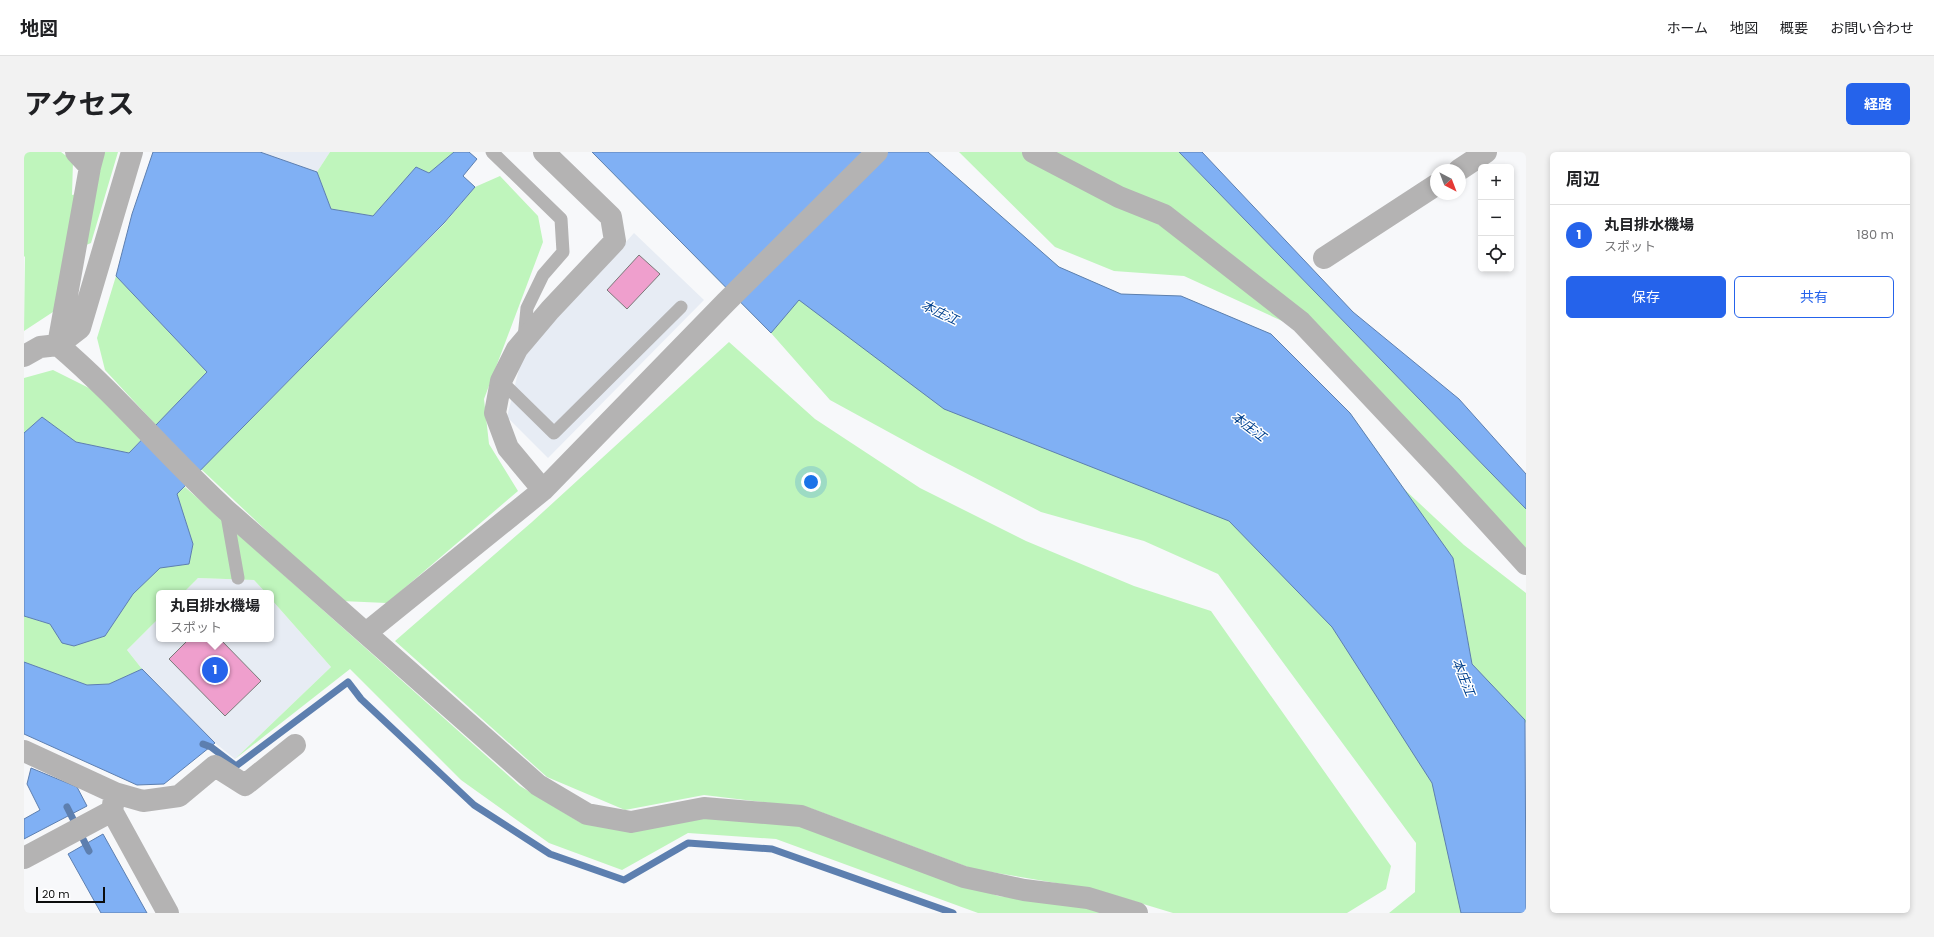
<!DOCTYPE html>
<html lang="ja">
<head>
<meta charset="utf-8">
<style>
  :root { --surface:#fff; --page:#f2f2f2; --text:#202124; --muted:#757577; --line:#e0e0e0; --accent:#2563eb }
  body { margin:0; font-family:Poppins,"Noto Sans JP",sans-serif; background:var(--page); color:var(--text) }
  .controls { position:absolute; right:12px; top:12px; display:grid; overflow:hidden; border-radius:6px; box-shadow:0 2px 6px #0003 }
  .controls button { width:36px; height:36px; display:grid; place-items:center; padding:0; border:0; border-bottom:1px solid var(--line); background:var(--surface); color:var(--text); font:20px sans-serif }
  .compass { position:absolute; left:1406px; top:12px; width:36px; height:36px; border-radius:50%; background:var(--surface); box-shadow:0 2px 6px #0003; rotate:138deg }
  .scale { position:absolute; left:12px; bottom:10px; width:69px; box-sizing:border-box; padding-left:4px; border:2px solid #0c0d0d; border-top:0; font-size:11px; line-height:14px; white-space:nowrap; color:#0c0d0d; -webkit-text-stroke:3px #fff; paint-order:stroke }
  .you { position:absolute; left:787px; top:330px; width:14px; height:14px; margin:-10px; border:3px solid #fff; border-radius:50%; background:#1a73e8; box-shadow:0 0 0 6px #1a73e833 }
  .badge { display:grid; place-items:center; width:26px; height:26px; border-radius:50%; background:var(--accent); color:#fff; font-size:13px; font-weight:700 }
  .pin { position:absolute; translate:-50% -50%; border:2px solid #fff; box-shadow:0 1px 4px #0006 }
  .popup { position:absolute; left:132px; top:438px; width:118px; height:52px; box-sizing:border-box; display:grid; place-content:center; border-radius:6px; background:var(--surface); filter:drop-shadow(0 1px 3px #0005); font-size:13px; white-space:nowrap; color:var(--muted) }
  .popup b { font-size:15px; color:var(--text) }
  .popup::after { content:''; position:absolute; left:50%; top:100%; margin-left:-8px; border:8px solid transparent; border-top-color:var(--surface) }
  .list { margin:0; padding:0; list-style:none }
  h2 { display:flex; justify-content:space-between; align-items:center; height:52px; margin:0; padding:0 16px; font-size:17px }
  h2 small { font-size:13px; font-weight:400; color:var(--muted) }
  .list li { display:grid; grid-template-columns:26px 1fr auto; gap:12px; align-items:center; box-sizing:border-box; height:60px; padding:0 16px; border-top:1px solid var(--line) }
  .list b { display:block; font-size:15px; white-space:nowrap }
  .list p { margin:0; font-size:13px; white-space:nowrap; color:var(--muted) }
  .list em { font-size:13px; font-style:normal; color:var(--muted) }
  .actions { display:flex; gap:8px; padding:12px 16px }
  .actions a { flex:1; padding:9px 0; border:1px solid var(--accent); border-radius:6px; text-align:center; font-size:14px; color:var(--accent) }
  .actions .main { background:var(--accent); color:#fff }
  .icon { flex:none; width:22px; height:22px; fill:none; stroke:currentColor; stroke-width:2; stroke-linecap:round; stroke-linejoin:round }
  .map { position:relative; flex:none; width:1502px; height:761px; overflow:hidden; border-radius:6px }
  header { display:flex; align-items:center; gap:24px; box-sizing:border-box; height:56px; padding:0 20px; background:var(--surface); border-bottom:1px solid var(--line) }
  header strong { font-size:19px }
  nav { display:flex; gap:22px; margin-inline-start:auto; font-size:14px }
  .intro { display:flex; align-items:center; justify-content:space-between; box-sizing:border-box; height:96px; padding:0 24px }
  h1 { margin:0; font-size:28px }
  .button { padding:10px 18px; border-radius:6px; background:var(--accent); color:#fff; font-size:14px; font-weight:700 }
  main { display:flex; gap:24px; padding:0 24px }
  aside { flex:1; background:var(--surface); border-radius:6px; box-shadow:0 2px 6px #0003 }
  .map>svg:first-child { display:block }
  .built { fill:#e7ecf4 }
  .green { fill:#bff5bc }
  .water { fill:#80b0f4; stroke:#5d7faf }
  .lines { fill:none; stroke-linecap:round; stroke-linejoin:round }
  .stream { stroke:#5d7faf; stroke-width:7 }
  .building { fill:#ef9fcd; stroke:#7a7979 }
  .service { stroke:#b4b3b3; stroke-width:13 }
  .minor { stroke:#b4b3b3; stroke-width:22 }
  .labels { text-anchor:middle; stroke-width:3; stroke-linejoin:round; paint-order:stroke }
  .water-label { font-size:13px; font-style:italic; fill:#00408d; stroke:#fff }
</style>
</head>
<body>
<header>
<strong>地図</strong>
<nav><a>ホーム</a><a>地図</a><a>概要</a><a>お問い合わせ</a></nav>
</header>
<div class="intro"><h1>アクセス</h1><a class="button">経路</a></div>
<main>
<div class="map">
<svg width="1502" height="761" viewBox="0 0 1502 761">
  <rect width="100%" height="100%" fill="#f7f8fa"/>
  <path class="built" d="M236,0h70l-13,20z
    M610,81l70,67 -156,158 -41,-41 15,-60z
    M174,426l56,2 12,13h-83z
    M247,447l60,68 -96,92 -20,-16 -73,-74 -15,-19 32,-32v21h112z"/>
  <path class="green" d="M0,0h37l12,9 -1,34 20,-4 11,-39h15l-27,91 -27,11 -8,56 -32,21 1,-74 -1,-1z
    M306,0h124l-25,21 -13,-6 -43,49 -42,-7 -14,-37z
    M568,0l556,263 249,222 83,276h-91l26,-21 1,-49 -198,-269 -74,-33 -103,-29 -114,-59 -97,-53 -59,-67z
    M904,0l131,115 62,27 60,2 90,38 79,79 54,76 60,56 62,48v130l-54,-59 -19,-106 -426,-248z
    M935,0h220l347,357v64l-235,-248 -107,-49 -70,-5 -59,-24z
    M476,24l38,40 5,26 -59,157 5,45 29,47 -131,112 -46,-2 -140,-132 243,-245 31,-37z
    M92,124l91,96 -51,53 -51,-55 -8,-32z
    M705,190l86,77 105,69 106,53 108,45 77,25 180,255 -5,23 -39,24h-174l-76,-23 -124,-21 -163,-61 -106,-13 -79,15 -78,-33 -152,-136 137,-119z
    M29,218l42,21 46,49 -12,13 -53,-11 -34,-25 -18,16v-55z
    M161,335l335,299 61,37 123,-9 93,8 201,74 97,12 17,5h-134l-202,-74 -88,-6 -66,37 -73,-27 -88,-63 -111,-111 -115,90 96,-92 -60,-68v-6h-5l-12,-13 -56,-2 -15,15h-24v25l-32,32 15,19 -33,15 -22,1 -63,-23v-46l26,8 18,20 6,2 31,-10 28,-42 27,-27 29,-3 4,-20 -16,-50z"/>
  <path class="water" d="M129,0h107l57,20 14,37 42,7 43,-49 13,6 25,-21h15l8,7 -14,17 12,11 -31,36 -267,271 16,50 -4,20 -29,4 -27,26 -28,42 -31,10 -12,-3 -12,-19 -26,-8v-183l18,-16 34,25 53,11 78,-81 -91,-96 16,-62z
    M568,0h336l131,115 62,27 60,2 90,38 79,79 103,145 19,106 53,56 1,193h-65l-29,-130 -100,-156 -103,-106 -285,-112 -145,-109 -28,33z
    M1155,0h23l151,160 106,87 67,75v35z
    M0,510l63,23 22,-1 33,-15 73,74 -51,41 -27,1 -113,-51z
    M7,616l46,19 10,19 -63,33v-20l16,-9 -13,-26z
    M79,682l44,79h-46l-33,-59z"/>
  <g class="lines">
    <path class="stream" d="M179,592l8,3 25,19 112,-84 13,17 113,106 76,49 74,26 64,-37 84,6 181,64
      M43,655l22,44"/>
  </g>
  <path class="building" d="M615,103l21,19 -33,35 -20,-19z
    M165,487h31l41,42 -36,35 -56,-57z"/>
  <g class="lines">
    <path class="service" d="M468,0l69,67 2,33 -20,23 -16,33 -3,30
      M477,229l53,52 127,-126
      M202,358l12,68"/>
    <path class="minor" d="M52,0l14,15
      M1009,0l86,45 45,18 137,107 144,153 81,89
      M1435,18l27,-18
      M1300,106l112,-73
      M34,193c60,51 110,112 168,165l312,275 49,29 44,8 73,-14 97,8 163,61 60,13 64,8 49,15
      M34,193l32,-178 4,-15
      M0,204l16,-9 18,-2 22,-17 52,-176
      M519,338l-35,-42 -13,-35 6,-32 16,-32 33,-39 65,-69 -4,-24 -67,-65
      M342,481l177,-143 183,-188 151,-150
      M0,599l91,42 28,8 36,-5 36,-30 30,19 50,-40
      M91,641l-3,18 56,102
      M0,706l88,-47"/>
  </g>
  <g class="labels">
    <g class="water-label">
      <text transform="translate(916 160) rotate(26)" y="5">本庄江</text>
      <text transform="translate(1225 274) rotate(37)" y="5">本庄江</text>
      <text transform="translate(1440 525) rotate(68)" y="5">本庄江</text>
    </g>
  </g>
</svg>
<div class="controls">
<button>+</button>
<button>−</button>
<button><svg class="icon" aria-label="locate" viewBox="0 0 24 24"><circle cx="12" cy="12" r="6"/><path d="M12 2v4M12 18v4M2 12h4M18 12h4"/></svg></button>
</div>
<svg class="compass" viewBox="-18 -18 36 36"><path d="M0-13l5 13h-10z" fill="#e53935"/><path d="M0 13l5-13h-10z" fill="#757577"/></svg>
<div class="scale">20 m</div>
<div class="you"></div>
<div class="pin badge" style="left:191px;top:518px">1</div>
<div class="popup"><b>丸目排水機場</b>スポット</div>
</div>
<aside>
<h2>周辺<small></small></h2>
<ul class="list">
<li><span class="badge">1</span><div><b>丸目排水機場</b><p>スポット</p></div><em>180 m</em></li>
</ul>
<div class="actions"><a class="main">保存</a><a>共有</a></div>
</aside>
</main>
</body>
</html>
